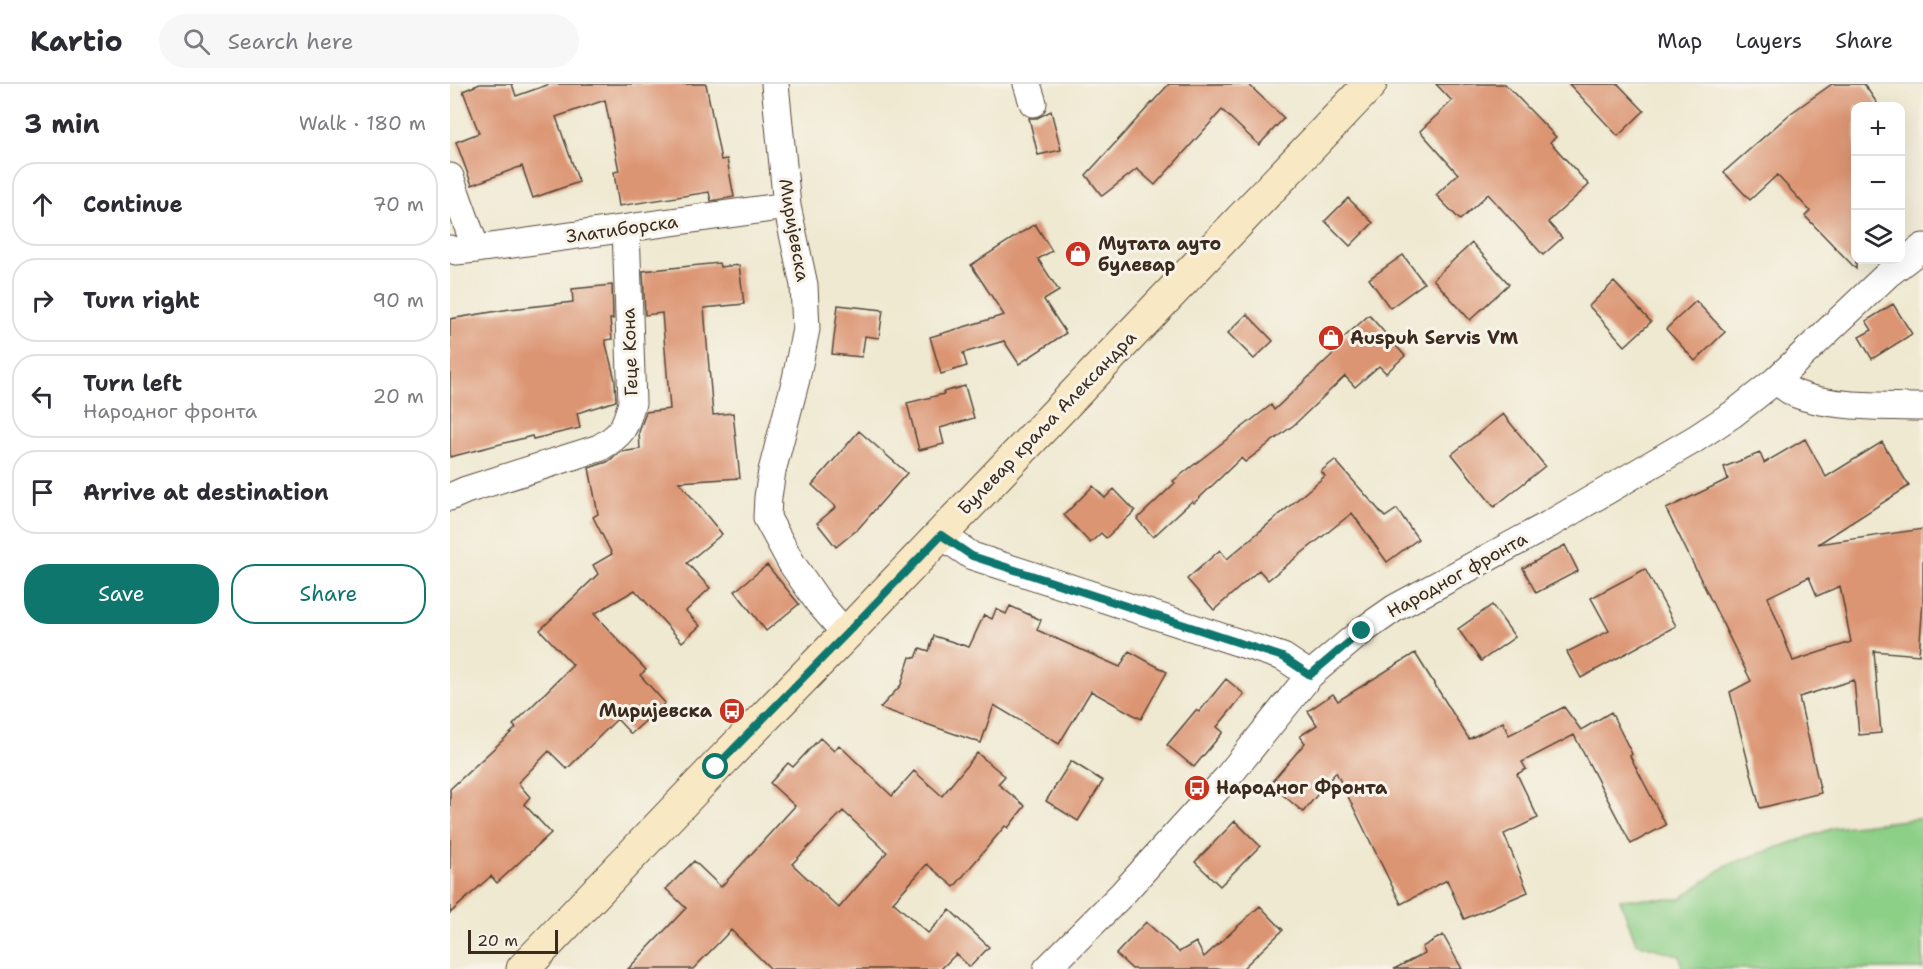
<!DOCTYPE html>
<html lang="en">
<head>
<meta charset="utf-8">
<style>
  :root { --surface:#fff; --page:#f7f7f7; --text:#2b2b33; --muted:#7c7c81; --line:#e1e1e2; --accent:#0f766e }
  body { margin:0; font-family:"Shantell Sans",sans-serif; background:var(--page); color:var(--text) }
  .controls { position:absolute; right:18px; top:18px; display:grid; overflow:hidden; border-radius:12px; box-shadow:0 6px 24px #0002 }
  .controls button { width:54px; height:54px; display:grid; place-items:center; padding:0; border:0; border-bottom:2px solid var(--line); background:var(--surface); color:var(--text); font:30px sans-serif }
  .scale { position:absolute; left:18px; bottom:15px; width:90px; box-sizing:border-box; padding-left:6px; border:3px solid #3b2a1e; border-top:0; font-size:16px; line-height:21px; white-space:nowrap; color:#3b2a1e; -webkit-text-stroke:4px #f7f3e8; paint-order:stroke }
  .stop { position:absolute; width:18px; height:18px; margin:-14px; border:4px solid #0f766e; border-radius:50%; background:#fff }
  .stop.end { background:#0f766e; border-color:#fff; box-shadow:0 2px 6px #0008 }
  .list { margin:0; padding:0; list-style:none }
  h2 { display:flex; justify-content:space-between; align-items:center; height:78px; margin:0; padding:0 24px; font-size:26px }
  h2 small { font-size:20px; font-weight:400; color:var(--muted) }
  .list li { display:grid; grid-template-columns:39px 1fr auto; gap:18px; align-items:center; box-sizing:border-box; height:84px; margin:0 12px 12px; padding:0 12px; border:2px solid var(--line); border-radius:24px }
  .list b { display:block; font-size:22px; white-space:nowrap }
  .list p { margin:0; font-size:20px; white-space:nowrap; color:var(--muted) }
  .list em { font-size:20px; font-style:normal; color:var(--muted) }
  .actions { display:flex; gap:12px; padding:18px 24px }
  .actions a { flex:1; padding:14px 0; border:2px solid var(--accent); border-radius:24px; text-align:center; font-size:21px; color:var(--accent) }
  .actions .main { background:var(--accent); color:#fff }
  .icon { flex:none; width:33px; height:33px; fill:none; stroke:currentColor; stroke-width:2; stroke-linecap:round; stroke-linejoin:round }
  .map { position:relative; flex:none; width:1473px; height:885px; overflow:hidden }
  header { display:flex; align-items:center; gap:36px; box-sizing:border-box; height:84px; padding:0 30px; background:var(--surface); border-bottom:2px solid var(--line) }
  header strong { font-size:28px }
  nav { display:flex; gap:33px; margin-inline-start:auto; font-size:21px }
  .search { width:420px; height:54px; background:var(--page); display:flex; align-items:center; gap:15px; box-sizing:border-box; padding:0 21px; border-radius:33px; color:var(--muted); font-size:22px }
  main { display:flex }
  aside { flex:1; background:var(--surface) }
  .map>svg:first-child { display:block }
  .green { fill:#8ccf87; stroke:#647c52; stroke-width:1.5 }
  .building { fill:#dc9573; fill-rule:evenodd }
  .lines { fill:none; stroke-linecap:round; stroke-linejoin:round }
  .minor-casing { stroke:#564739; stroke-width:29 }
  .secondary-casing { stroke:#564739; stroke-width:35 }
  .minor { stroke:#fff; stroke-width:27 }
  .secondary { stroke:#f8e8c3; stroke-width:33 }
  .route { stroke:#0f766e; stroke-width:8 }
  .labels { text-anchor:middle; stroke-width:6; stroke-linejoin:round; paint-order:stroke }
  .street-label { font-size:18px; fill:#3b2a1e; stroke:#f7f3e8 }
  .poi-label { font-size:18px; font-weight:bold; fill:#3b2a1e; stroke:#f7f3e8; text-anchor:start }
</style>
</head>
<body>
<header>
<strong>Kartio</strong>
<div class="search"><svg class="icon" aria-label="search" viewBox="0 0 24 24"><circle cx="10" cy="10" r="6"/><path d="M15 15l6 6"/></svg>Search here</div>
<nav><a>Map</a><a>Layers</a><a>Share</a></nav>
</header>
<main>
<aside>
<h2>3 min<small>Walk · 180 m</small></h2>
<ul class="list">
<li><svg class="icon" aria-label="ahead" viewBox="0 0 24 24"><path d="M12 20V5M6 11l6-6 6 6"/></svg><div><b>Continue</b></div><em>70 m</em></li>
<li><svg class="icon" aria-label="right" viewBox="0 0 24 24"><path d="M7 20v-9h11M14 6l5 5-5 5"/></svg><div><b>Turn right</b></div><em>90 m</em></li>
<li><svg class="icon" aria-label="left" viewBox="0 0 24 24"><path d="M17 20v-9H6M10 6l-5 5 5 5"/></svg><div><b>Turn left</b><p>Народног фронта</p></div><em>20 m</em></li>
<li><svg class="icon" aria-label="arrive" viewBox="0 0 24 24"><path d="M6 21V4h12l-3 4 3 4H6"/></svg><div><b>Arrive at destination</b></div></li>
</ul>
<div class="actions"><a class="main">Save</a><a>Share</a></div>
</aside>
<div class="map">
<svg width="1473" height="885" viewBox="0 0 1473 885">
  <rect width="100%" height="100%" fill="#f7f3e8"/>
  <filter id="ink" filterUnits="userSpaceOnUse"><feTurbulence type="fractalNoise" baseFrequency=".0167" numOctaves="2"/><feDisplacementMap in="SourceGraphic" scale="12" xChannelSelector="R" yChannelSelector="G"/><feConvolveMatrix kernelMatrix="1 2 1 2 8 2 1 2 1" color-interpolation-filters="sRGB"/></filter>
  <filter id="wash" filterUnits="userSpaceOnUse"><feTurbulence type="fractalNoise" baseFrequency=".008" numOctaves="4" result="noise"/><feDisplacementMap in="SourceGraphic" scale="24" xChannelSelector="R" yChannelSelector="G"/><feGaussianBlur stdDeviation="1.35" result="paint"/><feColorMatrix in="noise" values="0 0 0 0 0 0 0 0 0 0 0 0 0 0 0 0 0 1.4 0 .05"/><feComposite in="paint" operator="in"/></filter>
  <g filter="url(#wash)">
    <rect width="100%" height="100%" fill="#efe9d1"/>
    <path class="green" d="M1473,734v151h-241l-2,-13 -44,-13 -16,-44h60l47,-34 107,-37z"/>
    <g id="blocks">
      <path class="building" d="M30,0h32l4,12 34,-12h156l15,76 6,-1 7,38 -23,4 -2,-9 -90,14 -5,-34 5,-1 -14,-71 -49,17 23,65 -46,16 -11,-32 -50,19 -16,-43 23,-9 -16,-42z
        M719,0h79l36,34 -25,27 -37,-35 -67,75 -18,-16 -35,27 -16,-21z
        M986,0h69l51,53 -6,5 39,43 -41,37 14,16 -19,17 -55,-61 -28,26 -24,-25 22,-21 -38,-43 32,-30z
        M1119,0h49l26,27 -26,25z
        M1382,0h32l15,22h-23v163l-51,-53 5,-5 -33,-36 -27,25 -26,-28 67,-59z
        M601,27l10,39 -23,5 -9,-37h8z
        M898,114l25,25 -23,23 -25,-25z
        M585,140l17,27 -14,8 21,32 -15,9 22,33 -47,31 -15,-23 -41,12 4,13 -26,8 -11,-37 74,-22 -33,-50z
        M1022,159l37,41 -39,36 -37,-41z
        M953,171l21,28 -34,25 -21,-29z
        M269,179l1,4 19,-2 5,39 -40,4 9,107 20,-2 7,65 -61,4 43,52 -35,29 23,25 -24,23 14,15 -18,16 -47,-52 -41,24 52,56 -6,5 25,28 -34,31 -14,-15 -50,50 -18,-18 -31,32 12,14 -6,7 27,29 -54,50 -6,-7 -41,37v-124l66,-61 -3,-3 60,-60 -33,-35 58,-56 -5,-9 19,-11 -19,-37 5,-3 -9,-46 18,-6 14,-10 19,-3 -1,-17 7,-20 24,-3 -8,-96 -17,2 -2,-44z
        M1164,198l37,40 -26,24 -36,-40z
        M162,201l1,34h-3l2,20 -7,1 10,40 1,21 -39,12 3,15 -47,11 -1,-3 -82,21v-138l60,-10 63,-7 -1,-13z
        M1246,217l29,31 -30,29 -29,-32z
        M1443,220l19,30 -40,25 -13,-22 13,-7 -6,-9z
        M388,221l45,5 -4,28 -14,-2 -3,21 -30,-3z
        M797,230l26,27 -19,18 -26,-26z
        M919,231l36,41 -19,17 -7,-7 -24,21 -10,-11 -50,48 -50,38 -4,-4 -47,45 -2,-2 -39,36 -16,-18 38,-36 -2,-2 98,-76 3,5 60,-57 -3,-4z
        M515,302l9,32 -34,10 4,16 -25,6 -12,-47 37,-9 -1,-2z
        M1053,330l42,52 -51,41 -42,-53z
        M409,347l48,42 -49,56 -22,18 -19,-24 19,-16 -24,-22z
        M1355,355l21,38 56,-35 27,44 -91,58 105,-15v71l-4,55 -45,-4 7,82 -22,2 -5,-55 -55,17 22,96 -61,15 -30,-116 21,-11 -85,-172 62,-30 -4,-12 36,-14 4,10zM1359,493l8,19 23,-10 11,56 -58,19 -25,-64z
        M885,376l50,57 12,-8 21,30 -31,23 -35,-49 -84,67 -9,-10 -45,40 -27,-31 33,-29 7,9 98,-83 -4,-5z
        M643,402l12,12 9,-9 21,22 -29,27 -5,-5 -11,10 -26,-28z
        M1115,461l13,26 -42,22 -13,-25z
        M317,481l32,39 -33,27 -31,-40z
        M1195,485l31,57 -95,52 -14,-26 42,-21 -18,-33z
        M1042,521l23,32 -34,24 -23,-32z
        M560,522l31,14 -4,10 83,37 9,-16 38,21 -26,47 -50,-28 -32,53 -65,-39 -13,38 -101,-35 21,-23 9,-28 6,1 4,-10 9,3 5,-15 35,11 15,-32 8,4 4,-10 10,5z
        M965,569l54,86 34,-17 6,13 55,-28 17,23 30,-18 21,42 -2,2 36,69 -35,19 -57,-109 -52,27 4,7 -9,5 21,44 -34,16 24,58 -64,27 -17,-39 -46,24 -65,-132 -33,40 -33,-28 35,-41 -5,-7 17,-11 -9,-14 25,-17 5,7z
        M776,595l18,15 -27,33 6,5 -29,35 -27,-22 29,-35 3,2z
        M370,654l14,13 5,-6 53,51 22,-25 28,25 35,-43 28,23 -7,8 27,22 -17,22 -3,-2 -51,61 -27,-23 -34,38 35,31 22,-23 39,37 -19,20 -14,-13 -15,15h-170l-40,-39 -38,39h-65l58,-61 -20,-19 28,-28 27,26 74,-81 -25,-23 18,-20 5,4zM393,727l44,41 -48,56 -47,-44z
        M621,677l32,20 -25,40 -32,-20z
        M785,737l25,25 -40,40 -25,-24z
        M810,822l23,24 -41,39h-110l-16,-15 30,-32 33,30 17,-10 8,15z
        M993,851l19,34h-68l31,-16 -3,-6z"/>
    </g>
  </g>
  <g filter="url(#ink)">
    <use href="#blocks" fill-opacity="0" stroke="#564739" stroke-width="1.5"/>
    <g class="lines">
      <g class="minor-casing">
        <path id="minor" d="M325,0l12,122 17,79 2,44 -10,50 -24,92 -4,26 -1,21 25,46 27,39 27,31
          M577,0l6,19
          M0,93l26,72
          M0,165l6,2 20,-2 311,-43
          M1326,296c6,5 13,11 20,14 35,14 89,12 127,13
          M0,413l16,-7 133,-42c24,-14 25,-19 33,-45l-6,-174
          M491,451l31,21 311,101 27,18
          M597,885l75,-75 104,-115 84,-104 52,-44 33,-23 153,-83 147,-86 38,-25 43,-34 112,-106 35,-27"/>
      </g>
      <g class="secondary-casing">
        <path id="secondary" d="M73,885l193,-202 130,-133 524,-550"/>
      </g>
      <use href="#minor" class="minor"/>
      <use href="#secondary" class="secondary"/>
    </g>
  </g>
  <g class="lines" filter="url(#ink)">
    <path class="route" d="M266,683l130,-133 95,-99 31,21 311,101 27,18 52,-44"/>
  </g>
  <defs>
    <g id="shop-disc" transform="scale(1.35)"><circle r="9.5" fill="#c8321e" stroke="#f7f3e8"/><path d="M-5-2.5h2.3a2.7 3.5 0 0 1 5.4 0H5L5.5 6h-11ZM-1.5-2.5h3a1.5 2.3 0 0 0-3 0Z" fill="#fff"/></g>
    <g id="bus-disc" transform="scale(1.35)"><circle r="9.5" fill="#c8321e" stroke="#f7f3e8"/><path d="M-5-6H5V4H4V6H2V4H-2V6H-4V4H-5ZM-3.5-4V0h7V-4ZM-3.5 1.2v1.5H-2V1.2ZM2 1.2v1.5H3.5V1.2Z" fill="#fff"/></g>
  </defs>
  <g fill-rule="evenodd">
    <use href="#shop-disc" x="628" y="170"/>
    <use href="#shop-disc" x="881" y="254"/>
    <use href="#bus-disc" x="282" y="627"/>
    <use href="#bus-disc" x="747" y="704"/>
  </g>
  <g class="labels">
    <g class="street-label">
      <text transform="translate(172 145) rotate(-8)" y="6">Златиборска</text>
      <text transform="translate(344 146) rotate(80)" y="6">Миријевска</text>
      <text transform="translate(180 268) rotate(-92)" y="6">Геце Кона</text>
      <text transform="translate(597 339) rotate(-46)" y="6">Булевар краља Александра</text>
      <text transform="translate(1007 491) rotate(-29)" y="6">Народног фронта</text>
    </g>
    <g class="poi-label">
      <text x="648" y="166">Мутата ауто<tspan x="648" dy="21">булевар</tspan></text>
      <text x="900" y="260">Auspuh Servis VM</text>
      <text x="262" y="633" text-anchor="end">Миријевска</text>
      <text x="766" y="710">Народног Фронта</text>
    </g>
  </g>
</svg>
<div class="controls">
<button>+</button>
<button>−</button>
<button><svg class="icon" aria-label="layers" viewBox="0 0 24 24"><path d="M12 4l9 5-9 5-9-5zM3 14l9 5 9-5"/></svg></button>
</div>
<div class="scale">20 m</div>
<div class="stop" style="left:266px;top:683px"></div>
<div class="stop end" style="left:912px;top:547px"></div>
</div>
</main>
</body>
</html>
